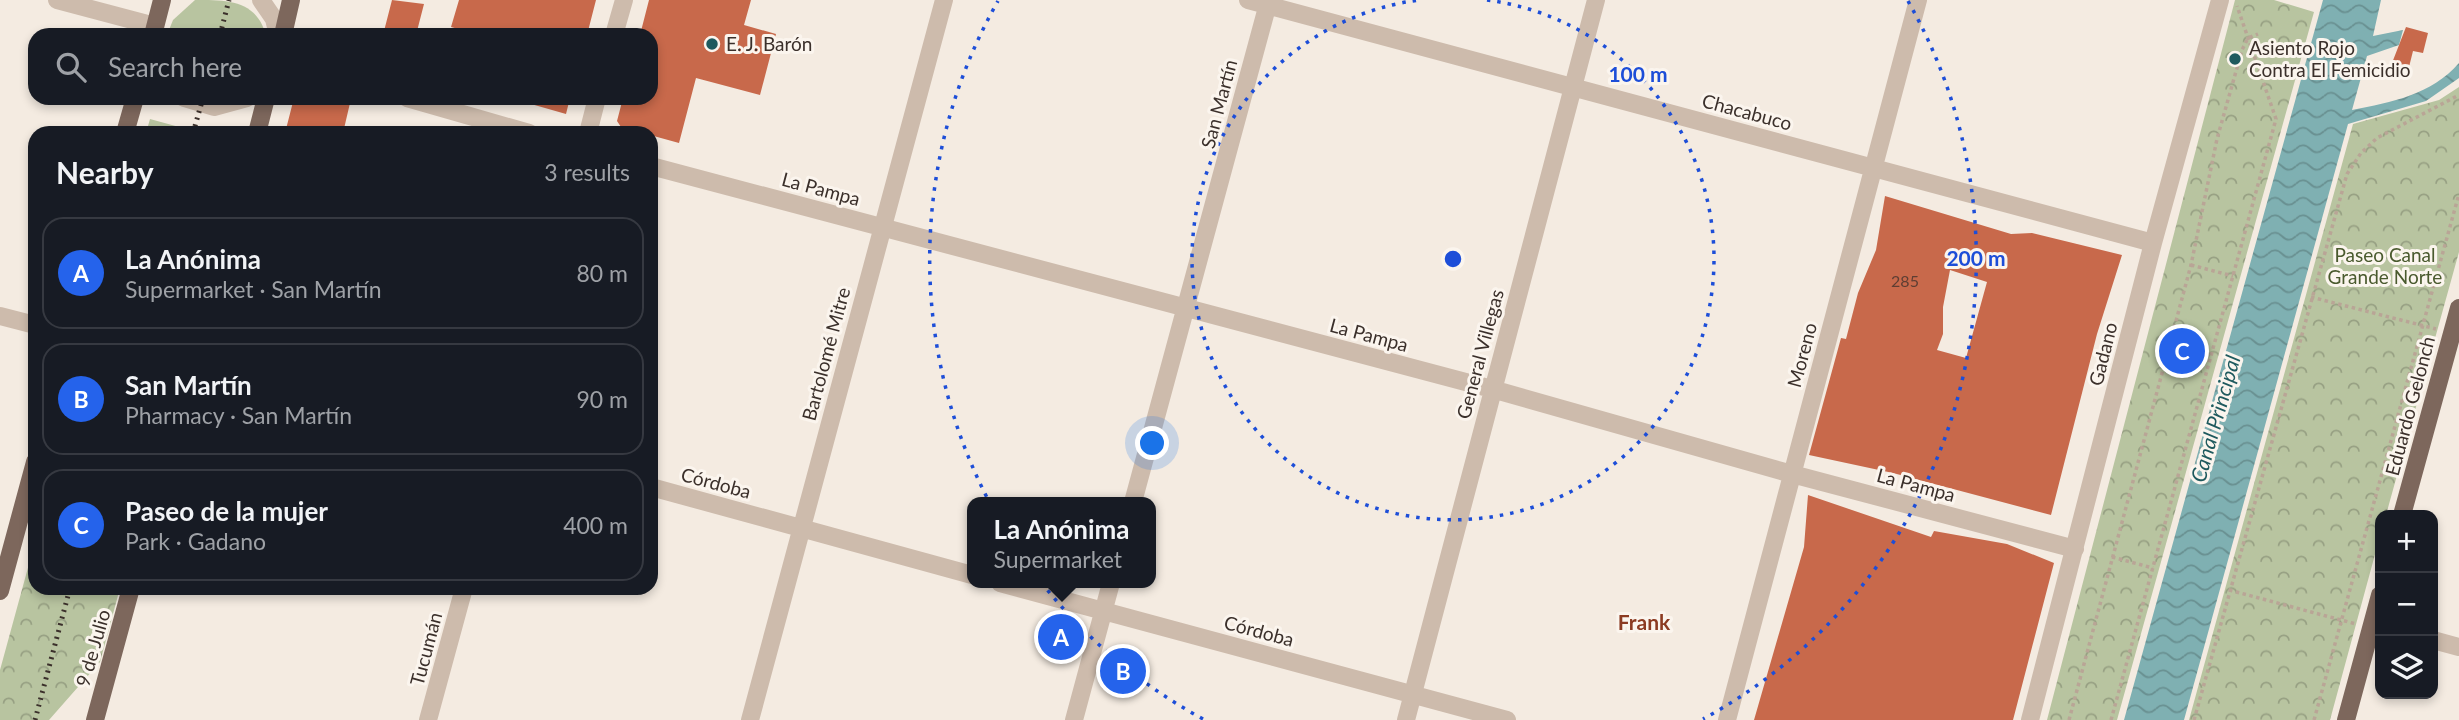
<!DOCTYPE html>
<html lang="en">
<head>
<meta charset="utf-8">
<style>
  :root { --surface:#171b24; --page:#242831; --text:#f1f3f6; --muted:#9ea1a6; --line:#363941; --accent:#2563eb }
  body { margin:0; font-family:Lato,sans-serif; background:var(--page); color:var(--text) }
  .controls { position:absolute; right:21px; bottom:21px; display:grid; overflow:hidden; border-radius:14px; box-shadow:0 4px 10px #0003 }
  .controls button { width:63px; height:63px; display:grid; place-items:center; padding:0; border:0; border-bottom:2px solid var(--line); background:var(--surface); color:var(--text); font:35px sans-serif }
  .you { position:absolute; left:1153px; top:444px; width:24px; height:24px; margin:-18px; border:5px solid #fff; border-radius:50%; background:#1a73e8; box-shadow:0 0 0 10px #1a73e833 }
  .badge { display:grid; place-items:center; width:46px; height:46px; border-radius:50%; background:var(--accent); color:#fff; font-size:23px; font-weight:700 }
  .pin { position:absolute; translate:-50% -50%; border:4px solid #fff; box-shadow:0 2px 7px #0006 }
  .popup { position:absolute; left:967px; top:497px; width:189px; height:91px; box-sizing:border-box; display:grid; place-content:center; border-radius:14px; background:var(--surface); filter:drop-shadow(0 2px 5px #0005); font-size:23px; white-space:nowrap; color:var(--muted) }
  .popup b { font-size:26px; color:var(--text) }
  .popup::after { content:''; position:absolute; left:50%; top:100%; margin-left:-14px; border:14px solid transparent; border-top-color:var(--surface) }
  .list { margin:0; padding:0; list-style:none }
  h2 { display:flex; justify-content:space-between; align-items:center; height:91px; margin:0; padding:0 28px; font-size:30px }
  h2 small { font-size:23px; font-weight:400; color:var(--muted) }
  .list li { display:grid; grid-template-columns:46px 1fr auto; gap:21px; align-items:center; box-sizing:border-box; height:112px; margin:0 14px 14px; padding:0 14px; border:2px solid var(--line); border-radius:21px }
  .list b { display:block; font-size:26px; white-space:nowrap }
  .list p { margin:0; font-size:23px; white-space:nowrap; color:var(--muted) }
  .list em { font-size:23px; font-style:normal; color:var(--muted) }
  .icon { flex:none; width:38px; height:38px; fill:none; stroke:currentColor; stroke-width:2; stroke-linecap:round; stroke-linejoin:round }
  .map { position:relative; flex:none; width:2459px; height:720px; overflow:hidden }
  .search { position:absolute; background:var(--surface); box-shadow:0 4px 10px #0003; left:28px; top:28px; width:630px; height:77px; display:flex; align-items:center; gap:18px; box-sizing:border-box; padding:0 24px; border-radius:21px; color:var(--muted); font-size:26px }
  .panel { position:absolute; background:var(--surface); box-shadow:0 4px 10px #0003; left:28px; top:126px; width:630px; height:469px; border-radius:21px }
  .map>svg:first-child { display:block }
  .forest { fill:url(#forest-crowns) }
  .garden { fill:#b8c4a0 }
  .water { fill:url(#water-waves) }
  .building { fill:#c8694b; fill-rule:evenodd }
  .lines { fill:none; stroke-linecap:round; stroke-linejoin:round }
  .path { stroke:#b9a596; stroke-width:3.5; stroke-dasharray:3.5 3.5; stroke-linecap:butt }
  .minor { stroke:#cdbbac; stroke-width:18 }
  .major { stroke:#7d675c; stroke-width:18 }
  .rail { stroke:#3b302b; stroke-width:5; stroke-dasharray:2 5; stroke-linecap:butt }
  .ring { fill:none; stroke:#1d4ed8; stroke-width:3.5; stroke-dasharray:3.5 7 }
  .poi-dot { fill:#1f5a5e; stroke:#fbf5ee; stroke-width:2.5 }
  .labels { text-anchor:middle; stroke-width:6; stroke-linejoin:round; paint-order:stroke }
  .number-label { font-size:16px; fill:#5e3e33 }
  .poi-label { font-size:19px; fill:#3b302b; stroke:#fbf5ee; text-anchor:start }
  .street-label { font-size:19px; fill:#3b302b; stroke:#fbf5ee }
  .park-label { font-size:19px; fill:#4a5a2e; stroke:#fbf5ee }
  .water-label { font-size:21px; font-style:italic; fill:#1f5a5e; stroke:#fbf5ee }
  .neighbourhood-label { font-size:21px; font-weight:bold; fill:#8c3b22; stroke:#fbf5ee }
  .centre { fill:#1d4ed8; stroke:#fbf5ee; stroke-width:3.5 }
  .ring-label { font-size:21px; text-anchor:middle; font-weight:bold; fill:#1d4ed8; stroke:#fbf5ee; stroke-width:6; stroke-linejoin:round; paint-order:stroke }
</style>
</head>
<body>
<div class="map">
<svg width="2459" height="720" viewBox="0 0 2459 720">
  <defs>
    <pattern id="forest-crowns" width="20" height="18" patternUnits="userSpaceOnUse" patternTransform="scale(1.75)"><rect width="20" height="18" fill="#b8c4a0"/><path d="M2 6a3 3 0 1 1 6 0M12 15a3 3 0 1 1 6 0" fill="none" stroke="#97a083"/></pattern>
    <pattern id="water-waves" width="16" height="10" patternUnits="userSpaceOnUse" patternTransform="scale(1.75)"><rect width="16" height="10" fill="#7fb0b2"/><path d="M0 5q4-4 8 0t8 0" fill="none" stroke="#699091"/></pattern>
  </defs>
  <rect width="100%" height="100%" fill="#f4ebe1"/>
  <path class="forest" d="M2235,0h39l40,12 -197,708h-70z
    M2459,87v165l-73,263h-6v21l-50,184h-141l164,-596 86,-24z
    M150,119l51,14h-55z
    M35,542v46h85l-20,74 -51,58h-49v-50z"/>
  <path class="garden" d="M195,0c33,0 61,0 71,35h-99l6,-15z"/>
  <path class="water" d="M2323,0h58l-8,36 30,-6 -4,15 -32,11 -15,54c40,-8 79,-15 107,-47v15l-33,23 -78,23 -164,596h-60z"/>
  <path class="building" d="M392,0l32,4 -8,31h-33z
    M459,0h137l-9,35h-107l-29,-8z
    M649,0h102l-7,25 32,9 -16,61 -64,-17 -17,65 -58,-16 -4,-6 6,-23h28v-63h-11z
    M2406,27l22,6 -5,20 -10,-2 -4,16 -17,-4z
    M294,98h37l19,5 -7,30h-58z
    M525,98h45l-4,16 -42,-12z
    M1885,196l126,38 21,-1 90,22 -25,79 -46,181 -158,-42 -84,-18 32,-117 5,1 12,-46 18,-43zM1950,270l37,12 -21,76 -29,-8 6,-16v-27z
    M1808,495l123,42 3,-6 73,13 47,19 -41,157h-259l50,-173z
    M1113,647l29,7 -10,42 -30,-8z"/>
  <g class="lines">
    <path class="path" d="M2191,265l42,11
      M2311,297l125,32
      M2112,557l41,11
      M2229,590l127,34
      M2069,720l122,-455 26,-126 25,-89 6,-12 10,-4
      M2111,720l165,-601 -39,-113
      M2194,720l153,-546 14,-21 16,-15 82,-43
      M2314,720l145,-526"/>
    <path class="minor" d="M57,0l98,26
      M261,0l13,19 4,16
      M1248,0l905,243
      M614,35l10,-35
      M184,98l30,9 33,-9
      M407,98l122,35
      M588,133l9,-35
      M651,166l841,223 300,85 283,75
      M0,316l35,9
      M651,487l321,88
      M1133,502l136,-502
      M1000,583l507,137
      M2433,640l26,7
      M428,720l36,-132
      M750,720l194,-720
      M1074,720l37,-137
      M1406,720l190,-720
      M1727,720l191,-720
      M2030,720l123,-477 67,-243"/>
    <path class="major" d="M153,35l9,-35
      M283,35l8,-35
      M125,133l10,-35
      M257,133l9,-35
      M2402,515l57,-207
      M0,591l35,-129
      M95,720l36,-132
      M2346,720l34,-125"/>
    <path class="rail" d="M220,35l9,-35
      M193,133l10,-35
      M35,720l35,-132"/>
  </g>
  <g class="ring">
    <path d="M1487 0A261 261 0 1 1 1419 0"/>
    <path d="M1203 719A523 523 0 0 1 998 1M1908 1A523 523 0 0 1 1703 719"/>
  </g>
  <g class="poi-dot">
    <circle cx="712" cy="44" r="7"/>
    <circle cx="2235" cy="59" r="7"/>
  </g>
  <g class="labels">
    <g class="number-label">
      <text x="1905" y="287">285</text>
    </g>
    <g class="poi-label">
      <text x="726" y="51">E. J. Barón</text>
      <text x="2249" y="55">Asiento Rojo<tspan x="2249" dy="22">Contra El Femicidio</tspan></text>
    </g>
    <g class="street-label">
      <text transform="translate(1219 104) rotate(-75)" y="7">San Martín</text>
      <text transform="translate(1747 112) rotate(15)" y="7">Chacabuco</text>
      <text transform="translate(821 189) rotate(15)" y="7">La Pampa</text>
      <text transform="translate(1369 335) rotate(15)" y="7">La Pampa</text>
      <text transform="translate(826 354) rotate(-75)" y="7">Bartolomé Mitre</text>
      <text transform="translate(1480 354) rotate(-75)" y="7">General Villegas</text>
      <text transform="translate(2103 354) rotate(-76)" y="7">Gadano</text>
      <text transform="translate(1802 355) rotate(-75)" y="7">Moreno</text>
      <text transform="translate(2410 406) rotate(-75)" y="7">Eduardo Gelonch</text>
      <text transform="translate(716 483) rotate(15)" y="7">Córdoba</text>
      <text transform="translate(1916 485) rotate(15)" y="7">La Pampa</text>
      <text transform="translate(1259 631) rotate(15)" y="7">Córdoba</text>
      <text transform="translate(93 648) rotate(-74)" y="7">9 de Julio</text>
      <text transform="translate(426 649) rotate(-75)" y="7">Tucumán</text>
    </g>
    <g class="park-label">
      <text x="2385" y="262">Paseo Canal<tspan x="2385" dy="22">Grande Norte</tspan></text>
    </g>
    <g class="water-label">
      <text transform="translate(2216 419) rotate(-74)" y="7">Canal Principal</text>
    </g>
    <g class="neighbourhood-label">
      <text x="1644" y="630">Frank</text>
    </g>
  </g>
  <circle cx="1453" cy="259" r="10" class="centre"/>
  <g class="ring-label">
    <text x="1638" y="82">100 m</text>
    <text x="1976" y="266">200 m</text>
  </g>
</svg>
<div class="controls">
<button>+</button>
<button>−</button>
<button><svg class="icon" aria-label="layers" viewBox="0 0 24 24"><path d="M12 4l9 5-9 5-9-5zM3 14l9 5 9-5"/></svg></button>
</div>
<div class="you"></div>
<div class="pin badge" style="left:1061px;top:637px">A</div>
<div class="popup"><b>La Anónima</b>Supermarket</div>
<div class="pin badge" style="left:1123px;top:671px">B</div>
<div class="pin badge" style="left:2182px;top:351px">C</div>
<div class="search"><svg class="icon" aria-label="search" viewBox="0 0 24 24"><circle cx="10" cy="10" r="6"/><path d="M15 15l6 6"/></svg>Search here</div>
<section class="panel">
<h2>Nearby<small>3 results</small></h2>
<ul class="list">
<li><span class="badge">A</span><div><b>La Anónima</b><p>Supermarket · San Martín</p></div><em>80 m</em></li>
<li><span class="badge">B</span><div><b>San Martín</b><p>Pharmacy · San Martín</p></div><em>90 m</em></li>
<li><span class="badge">C</span><div><b>Paseo de la mujer</b><p>Park · Gadano</p></div><em>400 m</em></li>
</ul>
</section>
</div>
</body>
</html>
